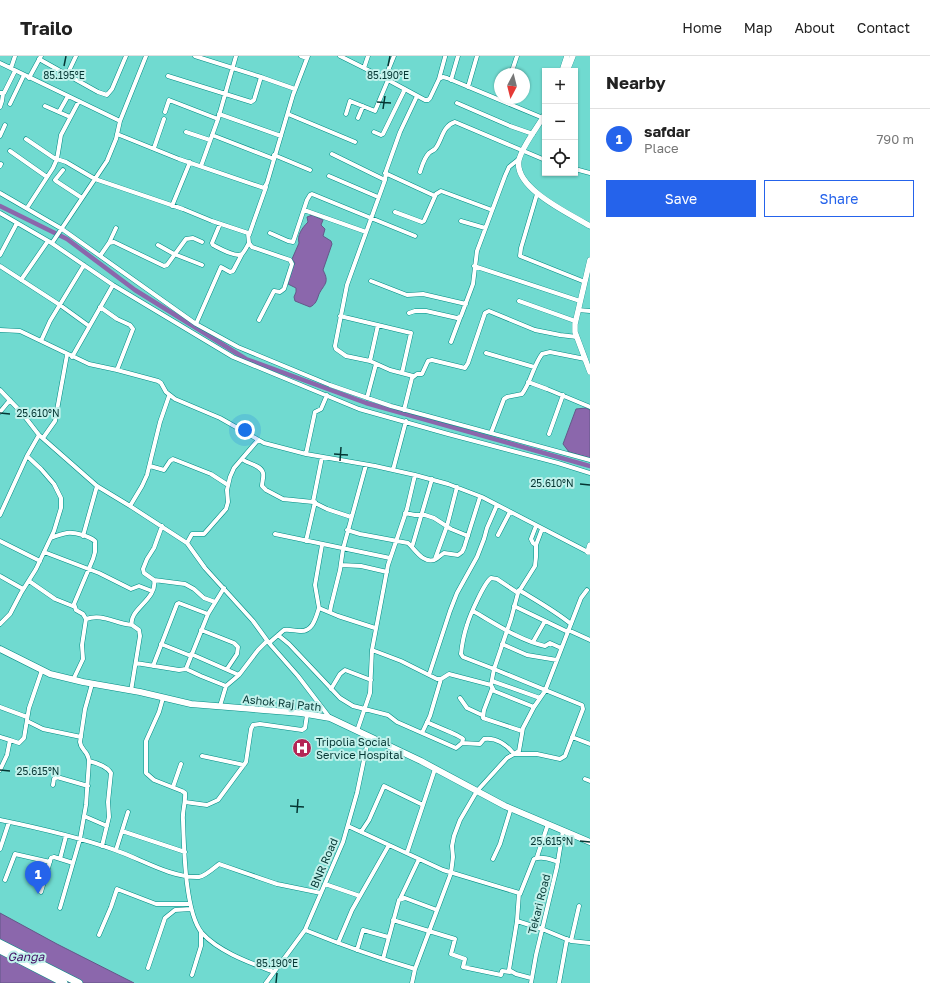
<!DOCTYPE html>
<html lang="en">
<head>
<meta charset="utf-8">
<style>
  :root { --surface:#fff; --page:#f6f6f6; --text:#222; --muted:#767676; --line:#e0e0e0; --accent:#2563eb }
  body { margin:0; font-family:"Golos Text",sans-serif; background:var(--page); color:var(--text) }
  .controls { position:absolute; right:12px; top:12px; display:grid; overflow:hidden; border-radius:0px; box-shadow:0 1px 3px #0004 }
  .controls button { width:36px; height:36px; display:grid; place-items:center; padding:0; border:0; border-bottom:1px solid var(--line); background:var(--surface); color:var(--text); font:20px sans-serif }
  .compass { position:absolute; left:494px; top:12px; width:36px; height:36px; border-radius:50%; background:var(--surface); box-shadow:0 1px 3px #0004; rotate:187deg }
  .you { position:absolute; left:245px; top:374px; width:14px; height:14px; margin:-10px; border:3px solid #fff; border-radius:50%; background:#1a73e8; box-shadow:0 0 0 6px #1a73e833 }
  .badge { display:grid; place-items:center; width:26px; height:26px; border-radius:50%; background:var(--accent); color:#fff; font-size:13px; font-weight:700 }
  .pin { position:absolute; translate:-50% -33px; filter:drop-shadow(0 1px 2px #0008) }
  .pin::after { content:''; position:absolute; top:21px; width:14px; height:12px; background:inherit; clip-path:polygon(0 0,100% 0,50% 100%) }
  .list { margin:0; padding:0; list-style:none }
  h2 { display:flex; justify-content:space-between; align-items:center; height:52px; margin:0; padding:0 16px; font-size:17px }
  h2 small { font-size:13px; font-weight:400; color:var(--muted) }
  .list li { display:grid; grid-template-columns:26px 1fr auto; gap:12px; align-items:center; box-sizing:border-box; height:60px; padding:0 16px; border-top:1px solid var(--line) }
  .list b { display:block; font-size:15px; white-space:nowrap }
  .list p { margin:0; font-size:13px; white-space:nowrap; color:var(--muted) }
  .list em { font-size:13px; font-style:normal; color:var(--muted) }
  .actions { display:flex; gap:8px; padding:12px 16px }
  .actions a { flex:1; padding:9px 0; border:1px solid var(--accent); border-radius:0px; text-align:center; font-size:14px; color:var(--accent) }
  .actions .main { background:var(--accent); color:#fff }
  .icon { flex:none; width:22px; height:22px; fill:none; stroke:currentColor; stroke-width:2; stroke-linecap:round; stroke-linejoin:round }
  .map { position:relative; flex:none; width:590px; height:927px; overflow:hidden }
  header { display:flex; align-items:center; gap:24px; box-sizing:border-box; height:56px; padding:0 20px; background:var(--surface); border-bottom:1px solid var(--line) }
  header strong { font-size:19px }
  nav { display:flex; gap:22px; margin-inline-start:auto; font-size:14px }
  main { display:flex }
  aside { flex:1; background:var(--surface) }
  .map>svg:first-child { display:block }
  .water { fill:#8b67ac; stroke:#635888 }
  .lines { fill:none; stroke-linecap:round; stroke-linejoin:round }
  .canal { stroke:#8b67ac; stroke-width:4.5 }
  .minor-casing { stroke:#018b83; stroke-width:5 }
  .secondary-casing { stroke:#018b83; stroke-width:6 }
  .primary-casing { stroke:#018b83; stroke-width:7 }
  .motorway-casing { stroke:#018b83; stroke-width:8 }
  .minor { stroke:#fff; stroke-width:4 }
  .secondary { stroke:#fff; stroke-width:5.5 }
  .primary { stroke:#fff; stroke-width:6 }
  .motorway { stroke:#fff; stroke-width:7 }
  .ticks { fill:none; stroke:#053633; stroke-width:1.5 }
  .labels { text-anchor:middle; stroke-width:4; stroke-linejoin:round; paint-order:stroke }
  .street-label { font-size:11px; fill:#053633; stroke:#c1f1eb }
  .poi-label { font-size:11px; fill:#053633; stroke:#c1f1eb; text-anchor:start }
  .water-label { font-size:12px; font-style:italic; fill:#431065; stroke:#c1f1eb }
  .ticks-label { font-size:10px; text-anchor:middle; fill:#053633; stroke:#c1f1eb; stroke-width:4; stroke-linejoin:round; paint-order:stroke }
</style>
</head>
<body>
<header>
<strong>Trailo</strong>
<nav><a>Home</a><a>Map</a><a>About</a><a>Contact</a></nav>
</header>
<main>
<div class="map">
<svg width="590" height="927" viewBox="0 0 590 927">
  <rect width="100%" height="100%" fill="#70dad0"/>
  <path class="water" d="M312,159l11,5 -2,5 4,4 -2,7 8,5 1,3 -9,26c7,13 1,14 -4,24 -2,6 -3,10 -9,13l-15,-6 -1,-4 2,-5v-4l-8,-4 1,-11 6,-10 -3,-4 7,-16c-2,-8 3,-15 9,-21l-1,-5z
    M586,352l4,2v48l-21,-6 -6,-8 13,-35z
    M0,857l57,31 77,39h-134z"/>
  <g class="lines">
    <path class="canal" d="M0,150l67,33 68,51 111,69 120,44 224,63"/>
    <g class="minor-casing">
      <path id="minor" d="M195,0l66,21
        M301,0l6,2
        M340,0l48,24 37,20h3l2,-2 9,-19 4,-2 4,1 96,40
        M39,3l59,33 9,3 5,-6 14,-33
        M0,7l120,58
        M11,12l4,-12
        M364,12l4,-12
        M511,18l6,-18
        M67,19l9,-19
        M168,20l83,26 3,-2 7,-23 34,12
        M29,22l12,-22
        M385,22l9,-22
        M439,23l6,-22
        M451,24l7,-24
        M468,31l9,-31
        M0,37h4l11,-22
        M457,47l53,23 23,8
        M10,48l14,-29
        M45,50l25,11
        M0,51l2,-6 1,-7
        M59,56l9,-16
        M165,56l4,-12 49,19 -17,47
        M219,58l62,22
        M288,58l67,28
        M346,58l4,-13 25,10 13,-31
        M358,62l5,-12
        M218,63l18,-63
        M186,76l24,8
        M374,76l7,3 2,-1 22,-45
        M117,78l62,25 85,29 3,-5 26,-88 15,-39
        M212,79l62,24
        M0,80l5,-11
        M26,83l28,19 12,4 29,17 88,30 29,12 36,12 1,10 3,4 38,13 2,4 -8,25 -4,3 -6,-1 -15,29
        M154,92l10,-29
        M10,95l37,26
        M332,98l53,26
        M274,99l36,15
        M0,110l1,-2
        M575,113l15,4
        M63,114l-8,10 1,1 26,17
        M420,116c2,-6 4,-14 9,-19 1,-1 5,-3 6,-4 7,-8 7,-23 20,-27l90,38
        M385,117l50,23
        M329,120l49,21
        M0,137l62,36 134,95 42,23 92,38 61,21 199,54
        M537,138l-16,54 -1,8 65,26
        M172,150l18,-44
        M27,152l26,-40 4,-9 4,-24 18,-34
        M304,154l62,22
        M395,156l27,10 2,-1 12,-27 5,-3 51,19
        M0,157l50,29 63,43 120,72 126,52 89,25 110,29 32,10
        M461,165l24,7
        M220,168l-8,19 1,2c6,3 23,13 29,9 3,-3 5,-8 7,-11
        M270,177l18,8 5,1 14,-42 3,-5 2,-1 103,42
        M249,179l17,-48
        M52,187l55,-82 9,-22 4,-18 26,-65
        M109,187l7,-15
        M158,189l16,9 28,11
        M0,199l17,-32
        M100,200l9,-13 5,-1 50,24 3,-1 19,-26 7,-1 9,4
        M0,210l60,39 29,21
        M474,210l106,35
        M21,224l27,-39
        M371,225l36,14 16,-1 43,10
        M519,245l56,20
        M100,251l17,12 13,6 3,4 -16,41
        M578,254l12,1
        M409,257l6,-2h11l31,7 4,-2 12,-32 4,-33 28,-75 4,-9 10,-8
        M340,260l71,17 -9,40
        M196,268l25,-57 9,5 3,-1 9,-17
        M0,274l20,1 69,33 28,6 41,11 3,2 5,9 9,7 45,19 44,25 42,11 69,12 40,9 33,9 34,13 106,55
        M41,285l9,-20 34,-56
        M451,286l9,-24
        M486,297l48,14
        M72,301l41,-72
        M370,305l8,-36
        M413,320l-23,-6 -20,-9 -24,-5 -10,-7 -1,-3 12,-61 38,-105 1,-9 14,-39 17,-36
        M528,326l19,7 43,18
        M0,334l22,23 17,22 58,51 33,20 57,37 18,25 48,53 16,22 29,33 32,42
        M367,342l9,-34
        M404,354l8,-32 5,-4h5l6,-13 4,-1 33,8 3,-5 17,-50 4,-2 46,19 25,5 17,2
        M0,356l10,-12
        M491,377l13,-34 3,-2 15,-3c9,-12 11,-28 20,-40l8,-2 35,7
        M549,378l14,-39
        M43,382l12,-17 12,-66
        M306,398l9,-42 6,-3 6,-14
        M242,403c6,5 19,6 21,14 1,4 -1,9 -1,13l4,4 17,9 30,3 14,7 24,8
        M150,410l14,4 6,-9 3,-2 38,15 17,11
        M393,414l13,-49
        M313,446l9,-45
        M130,450l12,-20 5,-11 13,-53 9,-26
        M405,457l10,2h10l9,3 17,11 17,7
        M0,459l27,-59 12,-21
        M347,474l13,4 48,9c7,6 14,20 26,17 4,-1 6,-5 10,-7l14,2 4,-3 2,-4 16,-51
        M275,478l115,24
        M498,479l12,-23
        M83,480l14,-50
        M51,482c5,-2 10,-4 16,-5 8,-1 22,3 28,8v11l-2,7 -19,45 2,6 7,4 3,5 -4,26 1,14 -10,21
        M0,485l40,20
        M306,485l9,-39
        M187,487l5,-9h12l22,-25 2,-7 -1,-12 3,-13 4,-9 24,-28
        M322,489l-7,40 4,23 19,8 37,12
        M536,489l-3,-2 -2,-4 5,-13
        M412,491l20,-68
        M44,496l55,21 32,16 8,-3 13,5
        M435,503l12,-33 10,-39
        M341,509l20,1 26,6
        M0,520l23,13
        M154,524l31,4 9,5 10,9 11,4
        M29,525l26,18 20,8
        M519,534c18,11 36,21 52,34
        M518,537l-21,-14 -6,-1c-7,5 -21,37 -24,47 -3,9 -5,19 -6,29l2,3 31,12 -3,16 3,6 40,16
        M514,550l54,26
        M473,555c23,13 46,29 72,35l5,-3 11,5
        M330,556l1,-6 9,-36 3,-21 23,-84
        M86,563c17,-6 29,5 46,6
        M0,568l10,-10 11,-21 15,-24 18,-38 7,-23v-10l-7,-14 -13,-15 -14,-13
        M201,574l33,13 4,4 -1,7 -10,15
        M568,574l22,10
        M278,579l11,9 51,54 13,8 35,9 9,7 25,11
        M533,586l12,-21
        M269,587l15,-13c5,-1 11,1 16,1 13,1 16,-14 19,-23
        M161,588l30,12
        M502,588l25,11 30,5
        M372,594l29,11 36,18h4l8,-5 42,11
        M191,598l48,21
        M136,607l43,7 7,-1 22,-55 16,-26
        M153,610l24,-62 2,-1 29,11
        M186,613l15,7 25,10
        M429,619l21,-64 7,-18 20,-36 7,-18 3,-11 10,-23
        M441,623l-11,37 -8,17 34,15 6,-5 18,1 4,-5c12,-2 23,6 30,15h23l23,5 5,-3 18,-47 -1,-4 -88,-36 17,-50 7,-26 17,-27 1,-9v-12l6,-16
        M492,625l48,17
        M331,633l9,-15 5,-4 26,10
        M492,633l-8,21 -1,8 39,13
        M131,635l9,-55 -1,-6 -7,-5c-4,-15 26,-26 22,-45l-10,-7 -1,-4 4,-10 7,-11 8,-22
        M163,642l-4,14 -13,29v32l8,7 28,11 3,2c1,9 -3,18 -2,27 1,28 2,93 19,113 17,19 49,30 72,39
        M460,642l7,10 15,7
        M220,650l6,-20 13,-11 19,-25 9,-9
        M0,651l27,10
        M27,665l16,8 38,8
        M427,666c7,4 33,13 36,17l-1,4
        M357,675l13,-38 2,-43 16,-85 19,-56 8,-34
        M0,681l10,3
        M572,681l18,7
        M202,700l42,9
        M89,705c8,2 18,5 22,12l-3,29 1,15 -7,29
        M0,714l7,-15 3,-15 9,3 5,-5 5,-30 13,-38
        M585,723l5,2
        M53,729l1,-6 3,-2 31,9
        M173,731l8,-23
        M185,746l22,3 11,-5 28,-38 5,-33 2,-4 7,-1 42,6 3,-2 2,-13
        M84,760l23,10
        M0,764c39,8 78,17 115,30 26,9 56,28 84,27 6,-1 15,-9 20,-13l58,20 44,9
        M348,770l95,44 76,23 -2,28 25,8 29,12 19,2
        M122,775l63,21
        M361,776l8,-12 15,-34 39,19
        M0,793l9,-27
        M116,794l12,-38
        M407,797l28,-84
        M537,801l11,-33
        M60,803l6,-23
        M493,803l7,-15 11,-36
        M5,824l10,-26 35,8
        M325,828l35,12
        M41,836l10,-34 3,-1 19,6
        M520,838l14,-35c8,-3 16,0 24,3
        M400,843l19,-40
        M60,852l20,-69 6,-34 3,-44c-1,-11 -8,-10 -9,-19l5,-33 7,-25
        M393,864l62,19 -4,15 14,5 -2,8 38,8 1,-4 8,1
        M517,865l-8,49 7,4 15,4
        M305,874c37,15 73,28 110,39l36,-96 2,-16 -1,-11 2,-10 6,-16 17,-29 30,-33 12,-7 4,-23 11,-21 11,-16 36,-93 6,-8
        M99,879l12,-28 6,-18 39,15h34
        M571,885l8,-35
        M338,887l14,-33 37,-65
        M357,894l6,-20 25,7
        M383,903l16,-59 6,-2 32,12
        M148,912l17,-50 10,-8 16,-1
        M192,919l9,-29v-14
        M266,927l39,-53 38,-88 14,-49 12,-57
        M412,927l3,-14
        M531,927l5,-28 21,-88 6,-37
        M559,927l8,-44"/>
    </g>
    <g class="secondary-casing">
      <path id="secondary" d="M562,15l5,-15
        M567,15l6,-15
        M545,58c-7,13 -23,32 -26,46 -6,28 51,54 71,66
        M590,204l-15,64v8l15,40
        M590,489l-2,7h2"/>
    </g>
    <g class="primary-casing">
      <path id="primary" d="M0,593l50,25 33,8 57,10 51,12 110,9 29,5 91,43 84,45 85,36"/>
    </g>
    <g class="motorway-casing">
      <path id="motorway" d="M0,887l79,40
        M0,894l64,33"/>
    </g>
    <use href="#minor" class="minor"/>
    <use href="#secondary" class="secondary"/>
    <use href="#primary" class="primary"/>
    <use href="#motorway" class="motorway"/>
  </g>
  <path class="ticks" d="M64,10l2,-10M388,10l2,-10M377,46l14,1M383,53l2,-13M0,357l10,1M334,398l14,1M340,405l1,-14M580,428l10,1M0,714l10,1M290,750l14,1M297,757l1,-14M580,785l10,1M276,927l1,-10"/>
  <defs>
    <g id="hospital-disc" transform="scale(1)"><circle r="9.5" fill="#b42555" stroke="#c1f1eb"/><path d="M-5-5h3v3.5h4V-5h3V5h-3V1.5h-4V5h-3Z" fill="#fff"/></g>
  </defs>
  <g fill-rule="evenodd">
    <use href="#hospital-disc" x="302" y="692"/>
  </g>
  <g class="labels">
    <g class="street-label">
      <text transform="translate(282 647) rotate(6)" y="4">Ashok Raj Path</text>
      <text transform="translate(324 807) rotate(-67)" y="4">BNR Road</text>
      <text transform="translate(539 848) rotate(-76)" y="4">Tekari Road</text>
    </g>
    <g class="poi-label">
      <text x="316" y="690">Tripolia Social<tspan x="316" dy="13">Service Hospital</tspan></text>
    </g>
    <g class="water-label">
      <text x="26" y="905">Ganga</text>
    </g>
  </g>
  <g class="ticks-label">
    <text x="64" y="23">85.195°E</text>
    <text x="388" y="23">85.190°E</text>
    <text x="38" y="361">25.610°N</text>
    <text x="552" y="431">25.610°N</text>
    <text x="38" y="719">25.615°N</text>
    <text x="552" y="789">25.615°N</text>
    <text x="277" y="911">85.190°E</text>
  </g>
</svg>
<div class="controls">
<button>+</button>
<button>−</button>
<button><svg class="icon" aria-label="locate" viewBox="0 0 24 24"><circle cx="12" cy="12" r="6"/><path d="M12 2v4M12 18v4M2 12h4M18 12h4"/></svg></button>
</div>
<svg class="compass" viewBox="-18 -18 36 36"><path d="M0-13l5 13h-10z" fill="#e53935"/><path d="M0 13l5-13h-10z" fill="#767676"/></svg>
<div class="you"></div>
<div class="pin badge" style="left:38px;top:838px">1</div>
</div>
<aside>
<h2>Nearby<small></small></h2>
<ul class="list">
<li><span class="badge">1</span><div><b>safdar</b><p>Place</p></div><em>790 m</em></li>
</ul>
<div class="actions"><a class="main">Save</a><a>Share</a></div>
</aside>
</main>
</body>
</html>
